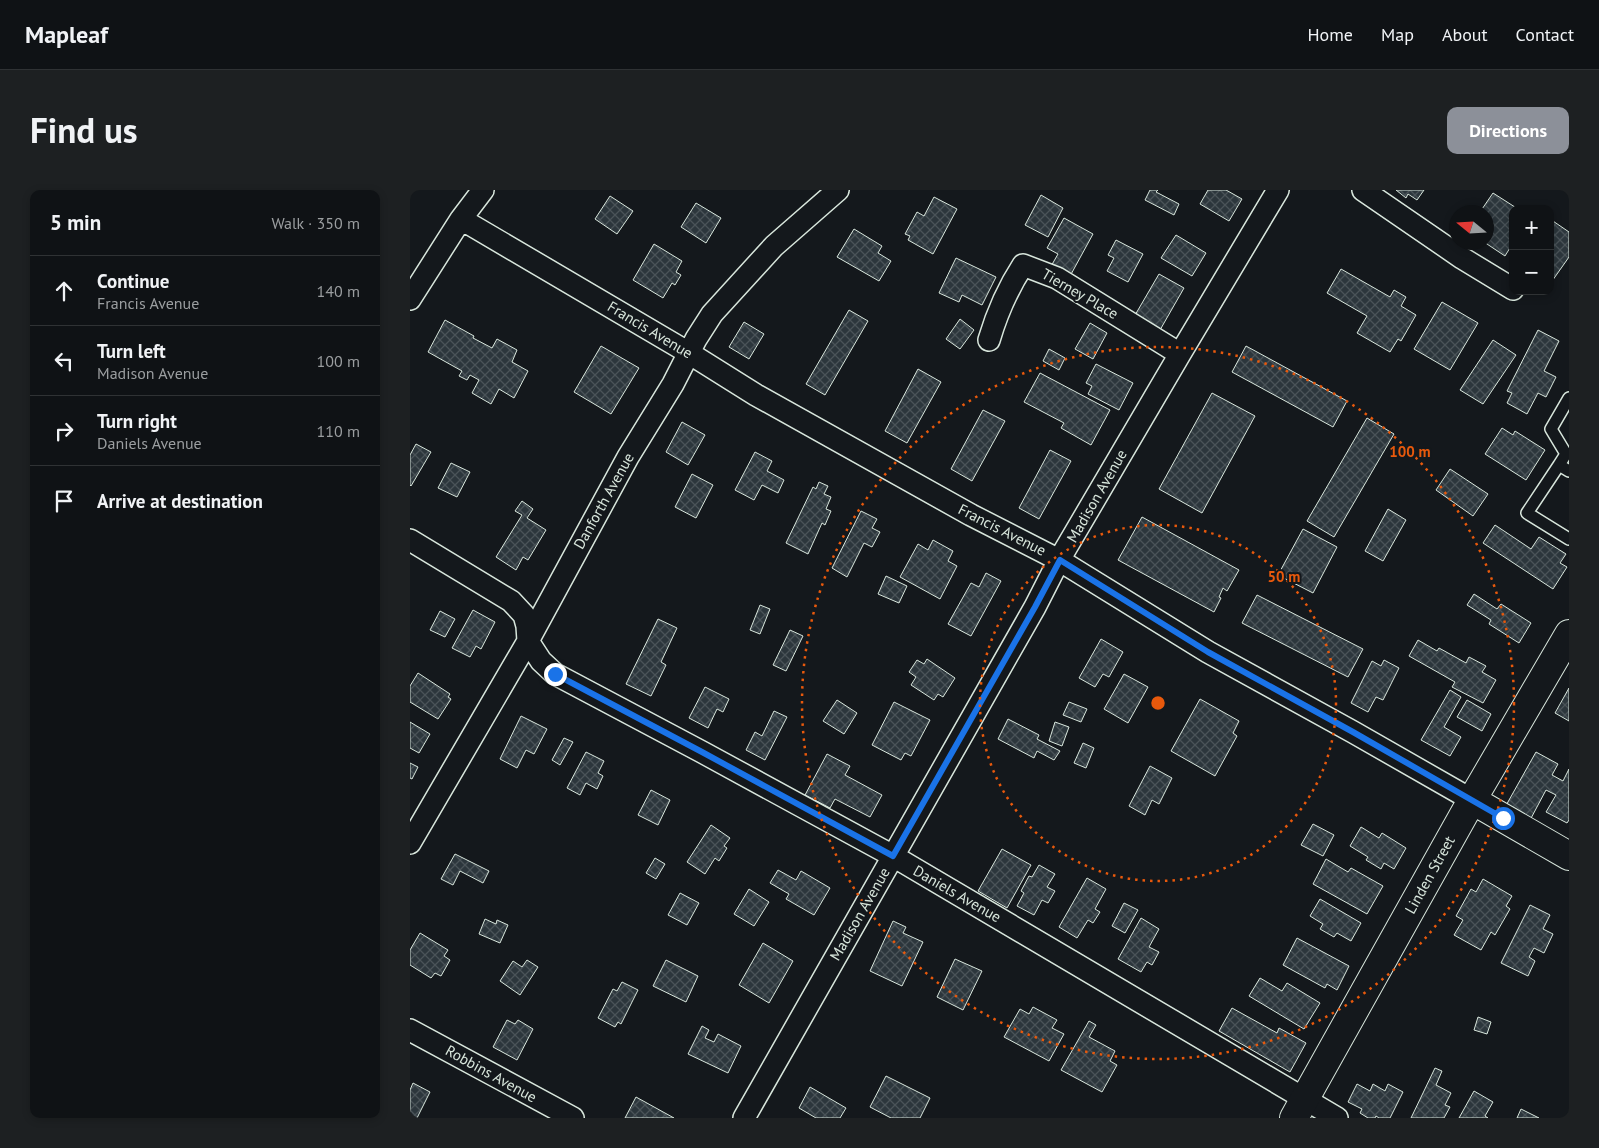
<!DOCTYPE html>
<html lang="en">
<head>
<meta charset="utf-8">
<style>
  :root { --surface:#0f1215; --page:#1d2022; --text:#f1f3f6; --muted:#9b9ea0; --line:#2f3234; --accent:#8c9099 }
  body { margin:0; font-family:"PT Sans",sans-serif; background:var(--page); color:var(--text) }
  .controls { position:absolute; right:15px; top:15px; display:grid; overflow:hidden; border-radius:10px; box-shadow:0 2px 8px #0003 }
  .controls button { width:45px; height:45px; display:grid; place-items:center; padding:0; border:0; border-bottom:1px solid var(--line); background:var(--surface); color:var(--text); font:25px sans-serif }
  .compass { position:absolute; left:1039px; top:15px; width:45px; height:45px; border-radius:50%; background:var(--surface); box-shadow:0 2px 8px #0003; rotate:288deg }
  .stop { position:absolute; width:15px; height:15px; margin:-11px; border:4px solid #1a73e8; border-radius:50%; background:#fff }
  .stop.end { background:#1a73e8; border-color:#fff; box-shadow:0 1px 5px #0008 }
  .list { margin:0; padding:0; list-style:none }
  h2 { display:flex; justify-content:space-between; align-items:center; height:65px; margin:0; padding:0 20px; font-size:21px }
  h2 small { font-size:16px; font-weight:400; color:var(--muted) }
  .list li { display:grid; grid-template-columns:32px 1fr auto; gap:15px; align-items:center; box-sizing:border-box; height:70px; padding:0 20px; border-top:1px solid var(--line) }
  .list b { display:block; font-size:19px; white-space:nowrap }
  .list p { margin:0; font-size:16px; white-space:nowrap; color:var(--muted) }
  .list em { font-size:16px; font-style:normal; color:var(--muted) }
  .icon { flex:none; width:28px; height:28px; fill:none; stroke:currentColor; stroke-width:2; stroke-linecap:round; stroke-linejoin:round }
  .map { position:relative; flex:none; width:1159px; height:928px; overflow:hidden; border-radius:10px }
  header { display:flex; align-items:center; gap:30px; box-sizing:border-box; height:70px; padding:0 25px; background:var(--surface); border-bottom:1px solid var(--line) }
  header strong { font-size:24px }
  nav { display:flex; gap:28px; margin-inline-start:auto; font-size:18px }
  .intro { display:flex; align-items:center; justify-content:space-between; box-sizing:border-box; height:120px; padding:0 30px }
  h1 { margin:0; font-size:35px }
  .button { padding:12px 22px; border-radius:10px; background:var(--accent); color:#fff; font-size:18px; font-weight:700 }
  main { display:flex; gap:30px; padding:0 30px }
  aside { flex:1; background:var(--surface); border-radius:10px; box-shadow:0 2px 8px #0003 }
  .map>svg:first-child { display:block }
  .building { fill:url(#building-cross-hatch); stroke:#d8e6dc }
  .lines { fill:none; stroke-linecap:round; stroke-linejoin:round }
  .lane-casing { stroke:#d8e6dc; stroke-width:14 }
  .street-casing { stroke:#d8e6dc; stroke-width:24 }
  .secondary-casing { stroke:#d8e6dc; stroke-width:30 }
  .lane { stroke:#14181c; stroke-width:11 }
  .street { stroke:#14181c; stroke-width:21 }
  .secondary { stroke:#14181c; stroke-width:28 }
  .route { stroke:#1a73e8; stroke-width:6 }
  .ring { fill:none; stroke:#e8590c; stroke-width:2.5; stroke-dasharray:2.5 5 }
  .labels { text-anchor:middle; stroke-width:4; stroke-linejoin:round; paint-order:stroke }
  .street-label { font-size:15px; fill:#d8e6dc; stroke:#14181c }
  .centre { fill:#e8590c; stroke:#14181c; stroke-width:2.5 }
  .ring-label { font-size:15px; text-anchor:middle; font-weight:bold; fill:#e8590c; stroke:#14181c; stroke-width:4; stroke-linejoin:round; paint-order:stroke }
</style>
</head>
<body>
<header>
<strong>Mapleaf</strong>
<nav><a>Home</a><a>Map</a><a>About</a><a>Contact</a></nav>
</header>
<div class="intro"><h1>Find us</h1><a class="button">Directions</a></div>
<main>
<aside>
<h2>5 min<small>Walk · 350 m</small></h2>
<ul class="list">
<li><svg class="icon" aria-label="ahead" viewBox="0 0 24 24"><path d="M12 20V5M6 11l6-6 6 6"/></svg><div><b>Continue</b><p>Francis Avenue</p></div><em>140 m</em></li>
<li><svg class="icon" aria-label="left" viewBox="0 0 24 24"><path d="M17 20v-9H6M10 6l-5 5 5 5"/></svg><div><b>Turn left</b><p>Madison Avenue</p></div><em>100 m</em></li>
<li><svg class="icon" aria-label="right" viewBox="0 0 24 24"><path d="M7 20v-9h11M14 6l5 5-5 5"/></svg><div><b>Turn right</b><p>Daniels Avenue</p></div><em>110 m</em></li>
<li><svg class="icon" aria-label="arrive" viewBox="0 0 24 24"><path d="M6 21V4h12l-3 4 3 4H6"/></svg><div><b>Arrive at destination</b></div></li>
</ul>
</aside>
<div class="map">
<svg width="1159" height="928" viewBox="0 0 1159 928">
  <defs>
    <pattern id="building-cross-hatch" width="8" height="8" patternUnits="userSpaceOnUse" patternTransform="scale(1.25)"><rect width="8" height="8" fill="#2c363c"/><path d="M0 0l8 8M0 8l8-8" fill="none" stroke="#4a5358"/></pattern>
  </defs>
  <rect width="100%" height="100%" fill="#14181c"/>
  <path class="building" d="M740,0h8l-2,2 23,12 -5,11 -29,-15z
    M798,0h18l16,9 -13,22 -29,-17z
    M986,0h28l-7,10 -9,-6 -2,4z
    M1083,3l25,16h-5v34l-8,13 -21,-14h2v-30h-6z
    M631,5l22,13 -15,29 -23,-12z
    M200,6l23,15 -16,23 -22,-15z
    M524,7l23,12 -24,45 -25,-14 2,-4 -5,-2 12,-22 7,4z
    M286,13l25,15 -15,25 -25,-16z
    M654,28l29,16 -24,44 -19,-10 8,-14 -11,-6z
    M1140,29l19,13v25l-19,27z
    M444,39l28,17 -4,7 13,8 -12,20 -42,-24z
    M766,45l30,18 -14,23 -31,-18z
    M706,50l27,14 -15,28 -21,-11 7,-13 -6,-3z
    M244,54l28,17 -6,11 5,3 -6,10 -3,-2 -9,15 -30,-18z
    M546,68l40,19 -14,28 -20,-10 -3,7 -20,-9z
    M931,79l49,28 4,-7 12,7 -5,9 15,9 -15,26 -3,-2 -8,13 -33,-19 10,-17 -40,-23z
    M749,84l25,14 -28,49 -25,-15z
    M1032,112l36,21 -28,47 -36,-21z
    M439,120l19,11 -43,74 -19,-11z
    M550,129l14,11 -14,19 -14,-10z
    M35,130l29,16 -1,2 19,10 5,-9 20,11 -5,12 16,9 -14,27 -15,-9 -8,15 -19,-11 7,-13 -9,-5 -3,5 -8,-4 3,-5 -34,-19z
    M334,132l20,12 -15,25 -20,-12z
    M680,133l17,10 -14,26 -18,-10z
    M1128,140l21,11 -15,30 12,6 -10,20 -8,-4 -11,21 -20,-11 5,-10 -5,-2z
    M1083,150l23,15 -33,49 -23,-14z
    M191,156l38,22 -28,46 -37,-22z
    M836,156l101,55 -14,26 -101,-55z
    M639,159l16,9 -6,12 -16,-9z
    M686,174l37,19 -14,27 -31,-16 4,-8 -6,-3z
    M508,179l23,13 -34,61 -22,-12z
    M630,183l70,37 -19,35 -30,-17 3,-5 -40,-21z
    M802,203l43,23 -53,97 -43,-24z
    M573,220l22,11 -33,60 -21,-12z
    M957,228l27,16 -60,103 -27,-16z
    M272,232l23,13 -17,30 -22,-13z
    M1092,238l11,7 2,-4 30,19 -19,30 -41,-26z
    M6,254l15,8 -20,34 -1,-1v-30z
    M640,260l21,11 -32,58 -20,-11z
    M345,262l17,9 -5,10 17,9 -6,13 -16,-8 -8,15 -19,-10z
    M41,273l19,9 -13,25 -19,-9z
    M1040,279l38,25 -15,22 -37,-26z
    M282,284l21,11 -17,33 -21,-11z
    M409,292l9,4 -4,8 7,3 -5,12 5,2 -6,14 -3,-2 -14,31 -22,-11 27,-56 3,2z
    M112,311l11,8 -6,9 19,12 -18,30 -5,-3 -7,13 -20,-13 26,-42 -7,-4z
    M978,319l18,11 -23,41 -18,-10z
    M451,321l16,8 -5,9 8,4 -8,15 -8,-4 -17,34 -15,-9z
    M732,327l97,53 -12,21 -4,-3 -4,9 2,1 -7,14 -96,-52z
    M1085,335l36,24 8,-12 27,17 -6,9 7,4 -14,22 -70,-46z
    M893,339l34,18 -24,46 -35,-18z
    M523,350l20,11 -5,10 9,5 -17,33 -40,-22 18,-33 10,6z
    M576,383l15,8 -30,55 -23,-12 23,-41 8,4z
    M476,386l21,10 -8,17 -21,-9z
    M1064,404l23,15 4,-5 30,19 -12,20 -30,-19 2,-4 -24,-15z
    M847,405l106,54 -15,28 -106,-54z
    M350,415l10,4 -10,25 -10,-4z
    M63,420l22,12 -14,27 -5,-3 -6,11 -18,-9z
    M30,421l15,8 -10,18 -15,-7z
    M248,429l19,9 -16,34 5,3 -15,31 -25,-12z
    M380,440l13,6 -17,35 -13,-6z
    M691,449l22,13 -14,25 -6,-3 -8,13 -16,-9z
    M1008,450l19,11 2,-3 27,15 3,-6 17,9 -4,6 14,8 -13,23 -31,-16 3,-5 -46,-26z
    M517,469l28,19 -12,19 -5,-3 -4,6 -23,-15 5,-8 -7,-5 8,-12 7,4z
    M974,470l15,8 -16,32 -7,-3 -8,15 -17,-9 21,-42 9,5z
    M8,483l32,21 -2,3 3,2 -13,20 -28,-17v-16z
    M714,484l24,13 -20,36 -24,-14z
    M295,497l24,12 -6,13 -6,-3 -9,19 -19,-10z
    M1159,498v33l-14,-8z
    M1040,500l11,7 -17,30 17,10 -11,19 -29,-16z
    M790,509l39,22 -6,12 4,3 -22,40 -44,-25z
    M427,510l20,13 -13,21 -21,-13z
    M1057,510l24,14 -9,17 -25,-14z
    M484,512l36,18 -19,36 -6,-3 -4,7 -29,-15z
    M659,512l18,7 -6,13 -18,-7z
    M364,521l13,6 -22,43 -19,-10 9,-18 7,4z
    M111,526l26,13 -13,25 -8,-4 -9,18 -17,-9z
    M598,529l31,16 -2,4 23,12 -6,9 -17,-9 -3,7 -36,-19z
    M0,532l20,12 -11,19 -9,-5z
    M645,532l14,5 -7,19 -13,-5z
    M154,548l9,4 -13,23 -8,-5z
    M673,553l11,5 -8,20 -12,-5z
    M176,562l18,9 -6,12 5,3 -6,13 -11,-6 -6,12 -13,-7z
    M1126,562l22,12 -6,11 11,6 6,-12v51l-2,3 -21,-11 10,-17 -10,-5 -17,32 -25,-13z
    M417,564l23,12 -5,9 37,20 -12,22 -35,-18 -5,9 -25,-13z
    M0,573l8,4 -6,12 -2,-1z
    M740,576l22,12 -13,26 -7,-4 -7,15 -16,-9z
    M241,600l19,10 -12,25 -20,-10z
    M903,634l21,11 -11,21 -22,-11z
    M301,635l19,13 -6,8 3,2 -8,13 -4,-3 -10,16 -18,-12z
    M951,637l18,11 3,-5 24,15 -12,21 -10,-6 -3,6 -15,-9 2,-3 -18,-11z
    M592,659l29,16 -24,43 -29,-17z
    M45,664l34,17 -6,12 -23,-12 -7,14 -12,-6z
    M245,668l10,6 -9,15 -10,-6z
    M916,669l22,13 3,-4 32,18 -16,28 -54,-30z
    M629,675l16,9 -8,13 8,4 -7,12 -6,-3 -8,15 -17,-9 7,-13 -3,-2 8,-15 3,1z
    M368,680l18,10 5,-9 29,17 -16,27 -28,-16 3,-5 -19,-11z
    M677,688l19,11 -11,20 5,3 -7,11 -5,-3 -11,18 -18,-11z
    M1073,689l29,17 -6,10 4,3 -15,26 -4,-3 -10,18 -27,-15 9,-15 -7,-4 15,-27 5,3z
    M339,699l20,13 -15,24 -20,-12z
    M270,703l19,10 -12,22 -19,-10z
    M910,709l41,24 -10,18 -14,-8 -3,4 -14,-8 3,-5 -13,-8z
    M714,713l14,7 -13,23 -13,-7z
    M1120,715l20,10 -7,14 10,5 -9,19 -10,-5 -5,9 6,4 -7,15 -27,-13z
    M731,728l18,11 -10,18 10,5 -7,13 -5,-3 -6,10 -23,-13z
    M75,729l11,5 1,-4 11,5 -8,18 -21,-9z
    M483,731l13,6 -3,6 20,9 -21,44 -32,-15z
    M10,743l28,17 -4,6 6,4 -9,16 -6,-3 -4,5 -21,-13v-15z
    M887,748l52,28 -12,24 -10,-6 -2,4 -42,-23z
    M353,753l30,18 -24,42 -30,-18z
    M545,769l27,12 -19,39 -26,-13z
    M117,770l11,7 -18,28 -20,-14 13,-20 9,6z
    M256,770l32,16 -12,26 -33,-16z
    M850,788l22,13 5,-8 33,20 -16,26 -55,-33z
    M212,792l16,8 -17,34 -3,-2 -3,5 -17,-9 15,-29 4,2z
    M623,817l24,13 -5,8 12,6 -15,27 -45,-24 16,-28 9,5z
    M822,818l45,25 2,-5 27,15 -16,29 -71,-41z
    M1068,827l13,5 -4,12 -13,-4z
    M97,830l8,4 3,-4 15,9 -16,31 -24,-13z
    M679,831l7,4 -7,12 26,14 -5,10 7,4 -15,27 -41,-22z
    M292,836l7,4 -4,8 9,4 4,-8 23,12 -13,27 -40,-19z
    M1025,878l7,3 -6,14 15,8 -6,12 5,2 -6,11h-33z
    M476,886l44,22 -10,20h-29l-21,-11z
    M3,893l17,9 -13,26h-7v-28z
    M947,894l13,7 3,-7 12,7 3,-7 15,8 -13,26h-11l-3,-2 -1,2h-7l-8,-5 2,-4 -14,-7z
    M400,897l36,21 -6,10h-24l-17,-10z
    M1064,901l19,11 -8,14 3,2h-29z
    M226,907l38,21h-49z
    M1111,919l18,9h-22z"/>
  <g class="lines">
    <g class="lane-casing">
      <path id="lane" d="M1149,275l7,-11 -15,-25 18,-31
        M1159,281l-10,-6 -32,48 42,26"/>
    </g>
    <g class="street-casing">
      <path id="street" d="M953,0l99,68 51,31
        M51,29l228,134 67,42 215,120 88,45 149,92 145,80 119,68
        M0,109l51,-80 22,-29
        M579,150c8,-27 19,-52 34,-75l34,13 123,76
        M0,350l101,61 13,14 3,11 1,15 13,20 14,13 147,78 191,104 444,262
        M0,653l118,-202 100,-184 45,-73 23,-45 16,-25 62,-68 64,-56
        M0,840l163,88
        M334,928l291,-511 24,-47 121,-206 98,-164"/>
    </g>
    <g class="secondary-casing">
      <path id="secondary" d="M1062,610l97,56
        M884,928l178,-318 97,-166"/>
    </g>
    <use href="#lane" class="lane"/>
    <use href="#street" class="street"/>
    <use href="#secondary" class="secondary"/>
  </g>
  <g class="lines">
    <path class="route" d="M145,484l147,78 191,104 142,-249 25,-47 148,92 145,80 150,86"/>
  </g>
  <g class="ring">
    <circle cx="748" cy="513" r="178"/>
    <circle cx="748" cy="513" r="356"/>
  </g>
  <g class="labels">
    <g class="street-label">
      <text transform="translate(670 104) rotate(30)" y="5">Tierney Place</text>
      <text transform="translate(240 140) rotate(31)" y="5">Francis Avenue</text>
      <text transform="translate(687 306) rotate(-60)" y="5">Madison Avenue</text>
      <text transform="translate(194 311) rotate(-61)" y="5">Danforth Avenue</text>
      <text transform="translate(592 340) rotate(27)" y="5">Francis Avenue</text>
      <text transform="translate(1020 685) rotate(-61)" y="5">Linden Street</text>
      <text transform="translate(547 704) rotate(30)" y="5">Daniels Avenue</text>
      <text transform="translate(450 724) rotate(-60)" y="5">Madison Avenue</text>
      <text transform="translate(81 884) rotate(29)" y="5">Robbins Avenue</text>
    </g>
  </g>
  <circle cx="748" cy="513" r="8" class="centre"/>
  <g class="ring-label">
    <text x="1000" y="267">100 m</text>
    <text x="874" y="392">50 m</text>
  </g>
</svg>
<div class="controls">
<button>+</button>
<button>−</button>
</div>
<svg class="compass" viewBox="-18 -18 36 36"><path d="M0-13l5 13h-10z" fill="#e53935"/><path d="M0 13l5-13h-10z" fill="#9b9ea0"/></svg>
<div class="stop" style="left:1093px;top:628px"></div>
<div class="stop end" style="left:145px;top:484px"></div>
</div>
</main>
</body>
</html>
